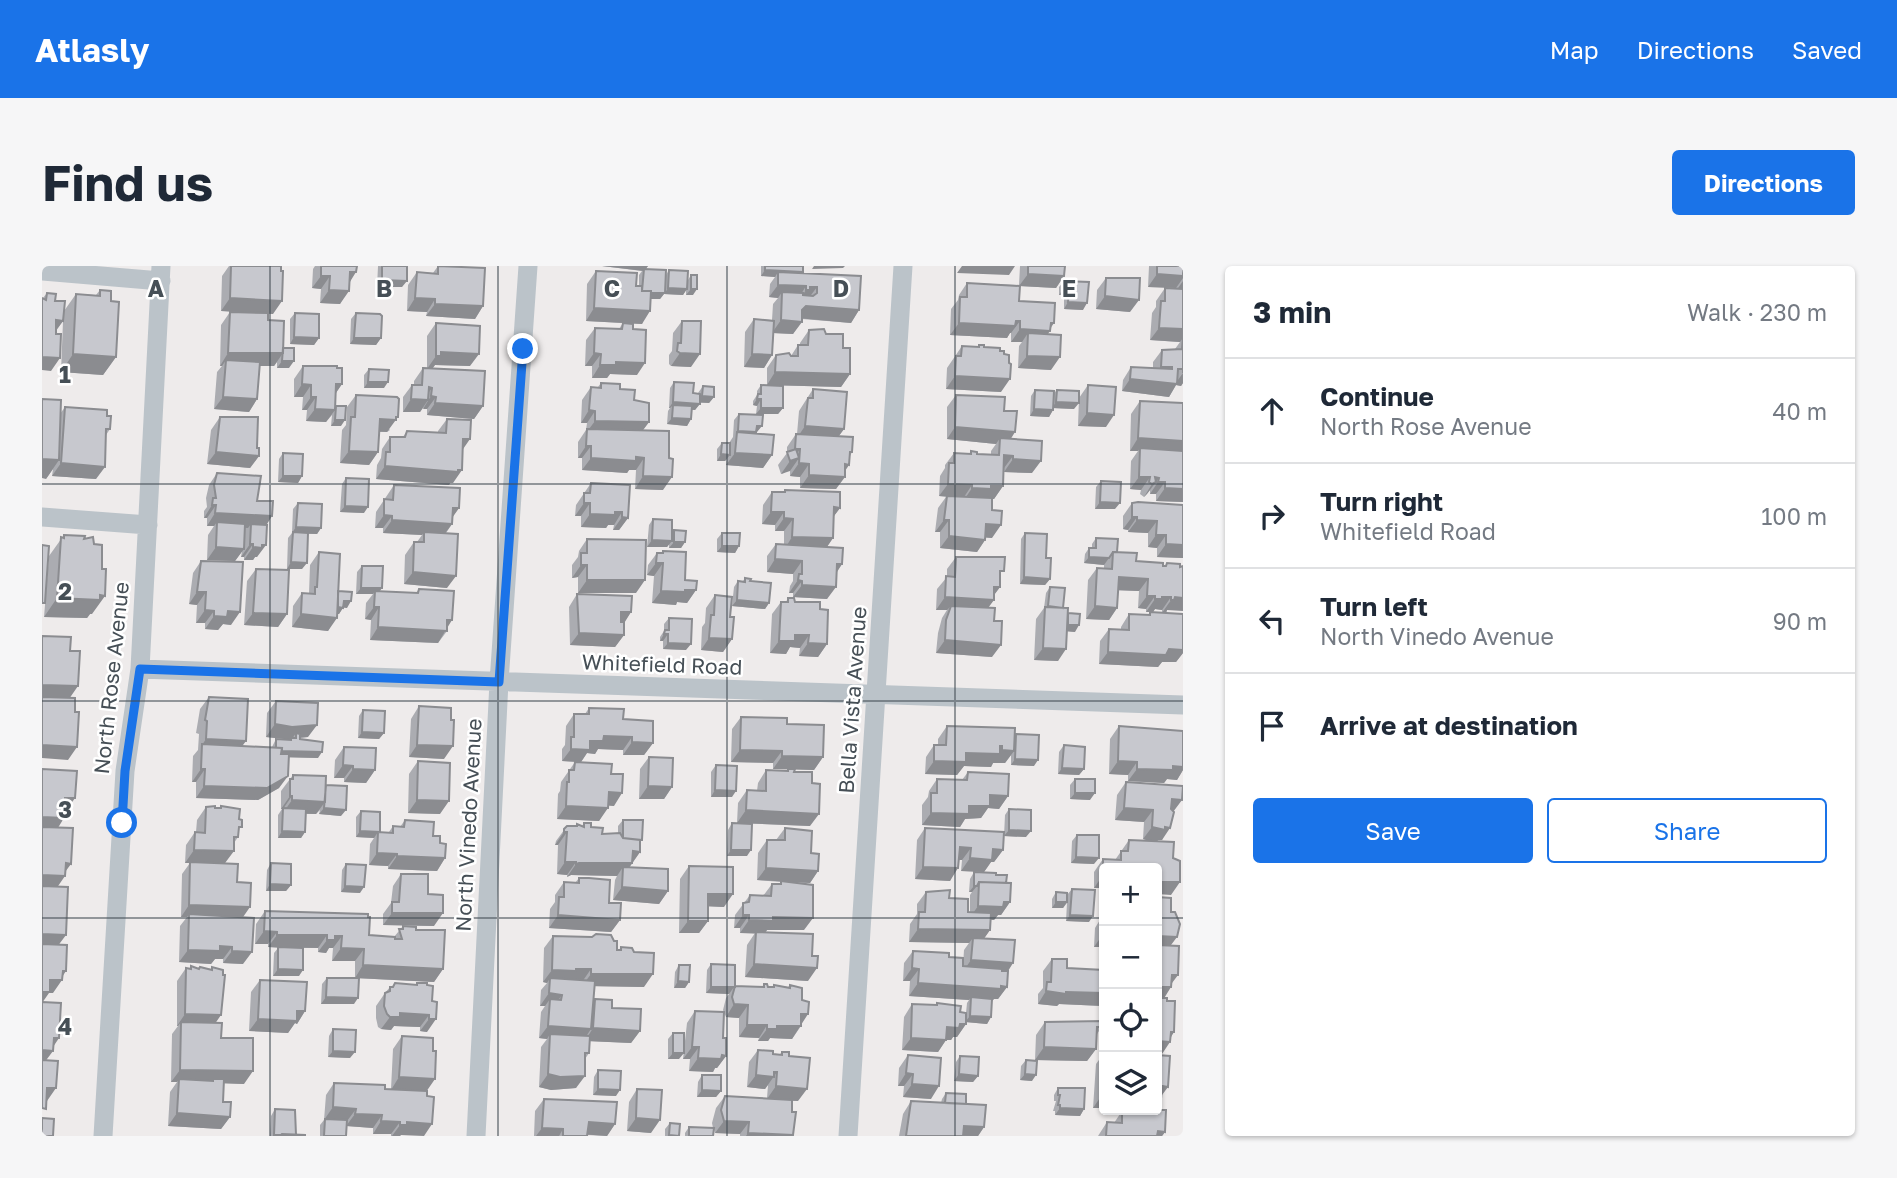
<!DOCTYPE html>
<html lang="en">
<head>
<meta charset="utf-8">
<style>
  :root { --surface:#fff; --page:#f6f6f7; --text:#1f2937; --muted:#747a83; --line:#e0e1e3; --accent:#1a73e8 }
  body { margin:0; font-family:"Golos Text",sans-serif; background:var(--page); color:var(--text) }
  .controls { position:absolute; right:21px; bottom:21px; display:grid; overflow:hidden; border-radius:7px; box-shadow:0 2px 5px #0004 }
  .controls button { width:63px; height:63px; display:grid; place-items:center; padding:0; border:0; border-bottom:2px solid var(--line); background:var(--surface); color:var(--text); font:35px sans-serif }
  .stop { position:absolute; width:21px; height:21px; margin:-16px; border:5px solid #1a73e8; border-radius:50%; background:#fff }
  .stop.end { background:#1a73e8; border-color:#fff; box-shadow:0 2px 7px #0008 }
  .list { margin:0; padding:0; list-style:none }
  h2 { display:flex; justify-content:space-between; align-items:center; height:91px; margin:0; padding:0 28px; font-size:30px }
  h2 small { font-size:23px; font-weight:400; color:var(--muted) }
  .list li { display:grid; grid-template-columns:46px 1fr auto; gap:21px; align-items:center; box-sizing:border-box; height:105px; padding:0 28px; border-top:2px solid var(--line) }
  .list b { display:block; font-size:26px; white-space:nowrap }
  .list p { margin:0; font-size:23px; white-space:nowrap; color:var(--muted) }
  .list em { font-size:23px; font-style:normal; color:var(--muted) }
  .actions { display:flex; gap:14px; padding:21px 28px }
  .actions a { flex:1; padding:16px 0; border:2px solid var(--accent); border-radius:7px; text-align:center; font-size:24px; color:var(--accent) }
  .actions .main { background:var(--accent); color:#fff }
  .icon { flex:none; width:38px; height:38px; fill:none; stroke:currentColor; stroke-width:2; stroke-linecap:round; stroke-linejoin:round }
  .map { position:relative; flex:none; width:1141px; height:870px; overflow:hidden; border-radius:7px }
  header { display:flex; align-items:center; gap:42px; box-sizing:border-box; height:98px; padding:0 35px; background:var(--accent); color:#fff }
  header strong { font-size:33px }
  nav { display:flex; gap:38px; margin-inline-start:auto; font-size:24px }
  .intro { display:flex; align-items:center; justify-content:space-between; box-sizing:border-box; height:168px; padding:0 42px }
  h1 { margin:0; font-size:49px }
  .button { padding:18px 32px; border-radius:7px; background:var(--accent); color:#fff; font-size:24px; font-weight:700 }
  main { display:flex; gap:42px; padding:0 42px }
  aside { flex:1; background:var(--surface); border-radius:7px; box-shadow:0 2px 5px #0004 }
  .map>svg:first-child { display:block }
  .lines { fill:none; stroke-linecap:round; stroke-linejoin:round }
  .minor { stroke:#bbc3c9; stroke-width:19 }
  .wall { fill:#abacb1 }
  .shaded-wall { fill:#8b8c90 }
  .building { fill:#c7c8ce; stroke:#8b8c90; stroke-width:2 }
  .route { stroke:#1a73e8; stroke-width:9 }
  .grid { fill:none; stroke:#464f56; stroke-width:2; stroke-opacity:0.55 }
  .labels { text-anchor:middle; stroke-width:5; stroke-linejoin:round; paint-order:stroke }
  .street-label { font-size:21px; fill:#464f56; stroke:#fff }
  .grid-label { font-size:23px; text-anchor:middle; font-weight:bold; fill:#464f56; stroke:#fff; stroke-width:5; stroke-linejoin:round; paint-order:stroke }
</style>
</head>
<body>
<header>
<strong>Atlasly</strong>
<nav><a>Map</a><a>Directions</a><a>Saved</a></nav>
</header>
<div class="intro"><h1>Find us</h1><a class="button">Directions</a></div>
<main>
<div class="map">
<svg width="1141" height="870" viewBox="0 0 1141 870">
  <rect width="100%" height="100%" fill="#eeebeb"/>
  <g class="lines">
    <path class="minor" d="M0,5l119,10
      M0,251l106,8
      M98,403l1043,36
      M61,870l22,-365 15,-102 21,-403
      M434,870l23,-454 29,-416
      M806,870l55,-870"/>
  </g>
  <path class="wall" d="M187,0h52l-8,48 -5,-1v7l15,28 6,20h-12v-6l-3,4h-15l-2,33 -8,13 -35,-3 3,-37 5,-6h-2l1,-41 9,-13 32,1 -41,-2 1,-35z
    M273,0h42l-17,38 -20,-1 1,-14 -9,-1 1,-19z
    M336,0h29l-5,21h-25z
    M396,0l45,40 -8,13 -49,-3 1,-4 -20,-1 1,-26 9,-13 16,1z
    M560,0h46l-2,3 20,6 3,-5 19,10 3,-5 2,20h-7v-5l-3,5 -19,-1 -4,5h-9l-9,25 -56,-3 1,-37 9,-13 43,15v-11l3,-4z
    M719,0h42v6l56,38 -8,13 -49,-4 -9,15 -19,-1 -2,22 -8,13 -20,-1 1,-35 9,-13 18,1 1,-16 5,-6 -9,-1 1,-13 5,-7 -14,-1z
    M978,0h45l-1,10 -8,12 -36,-2 -1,15 35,22 -7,11 4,36 -33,-2 1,-22 3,-4h-11v-9h-1l-3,5 -57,-3 1,-26 7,-9 1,-5 8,-12 52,2z
    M1107,0h34v117l-2,3 -5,-1 -7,12 -47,-6 1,-11 8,-13 22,1v-6l9,-12 13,-1 5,-7 -30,-2 2,-27 4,-6v-6l9,-13h11l-28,-1z
    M1064,12l24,34 -34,-3 1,-19z
    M1022,15l19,29 -19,-1v-14h-5v-8z
    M58,24l11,11 5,56 -13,18 -42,-3 2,-51 -7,10 -5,40 -8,-73 4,-5 17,18 12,-17 20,1z
    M253,47l24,25 -5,7 -24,-1v-25z
    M314,47l25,25 -5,7 -26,-1 1,-25z
    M640,55l9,46 -20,-1 -2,-2v-9l3,-4 1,-18z
    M394,57l34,43 -35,-1 -3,4 51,37 -9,13 -47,-4v-6l-4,-1 -3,4h-17v-15l9,-12h2v-4l9,-13h4v-32z
    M581,57l10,6 4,46 -27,-1 -3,4h-15v-12h-7l1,-26 9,-12 24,1z
    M767,64l17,4 17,14 7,26 -9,13 -74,-2v-17l9,-13 15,1 7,-11h2v-2z
    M937,79l5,2 17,45 -55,-3 1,-21 15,-22 15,1z
    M261,100l34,2 5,16 -6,9 -1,14 6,19h-10l1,-11 -6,7 -20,-1 1,-11h-5l1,-13h-9v-18z
    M327,103l15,19h-20v-13z
    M632,116l19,11h5l5,-7 11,11 -5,6h-9l-5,7h-3l-1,9 -4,7 -20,-2 1,-13 2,-3h-1l1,-20z
    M559,117l19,6 14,11 15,22 -6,8 20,60 -28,-1 1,-19h-7l-2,3 -45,-3v-12h-4v-16l8,-12 1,-7h-6l1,-23 9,-13h7z
    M719,119l22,23 -5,6h-22l1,-8 -4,-1v-4l4,-6v-4z
    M1046,119l18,42 -28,-1 1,-28z
    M771,123l31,40 -5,7 13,16 -2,4 -5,14 -9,19 -36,-1v-11l-10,-1v-6l-9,4 -3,-9 9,-12v-6l9,-13h1l2,-23z
    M993,124l19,3 3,-3 17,19 -20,-1 -5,9 -19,-1 1,-20z
    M314,129l34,35 -3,2h-8l-1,20 -9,13 -29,-2 2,-33 4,-5 1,-18z
    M914,129l48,16 7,28 21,34 -28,-1v-4l-1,18 -9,13h-2v39l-7,-1v3l-8,12 -37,-4v-16h-5l3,-24 8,-11 -7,-1 1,-20 5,-8v-3l9,-12 15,1 2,-3 6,3 14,1v-4l5,-7 -49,-5v-32z
    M1098,135l43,2v99l-27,-1v-7h-6v-4l-6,7 -4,-3 1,-4 -11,-1 1,-28 7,-10h-8l1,-37z
    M23,141l42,9 3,13 -4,6 -10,44 -44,-3 1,-7 -7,10 14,-65z
    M697,148l18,19 -2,1 17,21 -9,13 -37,-3 1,-6 -2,2h-8v-12l5,-6h7l4,-6 1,-17z
    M178,151l39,39 -9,12 -43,-4 4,-34z
    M405,153l16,30 -10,34h-3l-1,2 -73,-6 1,-14 4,-7 1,-9 8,-12h13l4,-6 31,2v-2z
    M241,187l19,23 -4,7 -20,-1 1,-23z
    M175,207l40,28 9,24 -9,32h-2l-2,3h-9v-3h-3l1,-6 -7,10 -28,-1 1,-25 6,-9h-7v-8h-3v-7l3,-4 -1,-9 3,-13z
    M304,212l18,35 -24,-1 2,-28z
    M1059,215l14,28h-20l1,-22z
    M549,217l37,35 -9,12h-6l1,-5h-6l-2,3 -25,-1v-11h-6l1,-11z
    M352,219l65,23 -7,9v7l-6,9 1,55 -43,-4 1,-29 9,-13h3l5,-7 -39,-2v-5h-8l1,-16z
    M743,224l55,18 -7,9v21l-6,9 15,17 -5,8 -10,27 -34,-2v-4h-4l1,-7 3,-5v-7l-26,-2v-16l9,-12h8v-13h-9v-6l-13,-1 1,-19 9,-13h11z
    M256,237l23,25 -4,6h-9l-6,35h-15l1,-31 4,-5 1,-24z
    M1090,237l51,2v53l-26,-1v-9l-9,-1v-14l-20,-1v-2l-5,-1v-13z
    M611,253l19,15 2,-4 11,12 -4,6h-12v-4l-2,3h-20l2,-22z
    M680,267l17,13 -4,7 -18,-1v-13z
    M983,267l21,25 4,21 -5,6 -25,-1 1,-45z
    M22,269l20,4 8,75h-2l-3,4 -43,-1 5,-61z
    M1054,272l21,14 19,9 27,5h2l2,-3 13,4 3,-1 -17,47h-4v-3l-7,-1 -2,3h-7v-3l-8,-1 1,-17 -21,-1 -1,18 -8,12 -23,-1 2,-39 9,-12h7v-3l-20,-2 1,-9 4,-6h3v-4z
    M545,273l49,54h-58v-16l-6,1v-13l6,-8 1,-6z
    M621,285l22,29 11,10 -9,13 -10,-1 -1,3 -24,-2 2,-27 -7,-1 1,-10 9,-12h5z
    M277,286l28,56 -4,-1 -4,7h-2l-9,17 -36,-4 1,-21 9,-13 7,1 1,-29z
    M914,291l44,20v10l-6,8 -6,13 4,49 -56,-4 2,-20 4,-15 5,-8h-11l1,-21 10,-12v-8z
    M159,295l30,64 -8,-1 -5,6 -13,-1v-6h-9l1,-18 -8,-1 4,-31z
    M320,300l20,22 -2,3 36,2 3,-4 28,39v3l-9,12 -68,-3 1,-20 -6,-1 1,-16 7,-9h-17l1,-22z
    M214,303l31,45 -9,13 -34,-2 3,-44z
    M703,312l5,3 19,22 -4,6 -33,-3 2,-19 4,-6h5z
    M1008,321l13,21 5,5 7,19 -8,-1 -9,30 -24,-1 2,-41 8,-11 2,-15z
    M535,328l54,18 -7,10v13l-9,12 -45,-2 -1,-38z
    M673,329l15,22 2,22 -9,13 -22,-2 1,-23 3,-4 1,-15z
    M746,332l7,4 25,7 7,35 -9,13 -19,-1 1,-8 -10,-1 -4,7 -16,-1 2,-39 9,-12h5z
    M1108,346l33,2v39l-7,9h-14l-4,5 -59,-3 1,-23 9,-12 12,1v-3l8,-13 19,1z
    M627,352l17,32 -23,-1v-8h-3v-4l4,-6v-7z
    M167,431l33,49 30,1 4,-8 14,1 1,-1h-7l-18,-2 1,-24 9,-12 32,36 -8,1 18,20 -29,-1 -10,31 -21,12 -62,-2v-16h-4l1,-26 5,-6 1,-16 -3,-1 4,-24z
    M377,440l25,53 -35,-2 2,-38z
    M547,442l34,11 30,24 -9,12h-21v-5l-25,-1 -3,5 -8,-1 -6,9 30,12 3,32 -6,-1 -9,16 -42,-2 1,-25 2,-3 1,-9 14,-20 -13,-1v-12l3,-4 1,-19 8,-12h11z
    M321,444l21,23 -5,6 -21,-1 1,-22z
    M699,451l46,7 36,33 -9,13 -20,-1 16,57 -73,-3 1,-20 9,-13 10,1 1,-8 8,-13 21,1 1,-2h-15v-6l-42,-1 1,-33z
    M905,460l68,10 1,-2 18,32 -23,-1v-10l-6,8h-12l-2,4 -27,-1 -7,9 -32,-1 1,-17 8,-12h4v-6z
    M1077,460l64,5v39l-6,10 -10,-1 -3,4 -36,-2v-6l-19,-1 1,-35z
    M1022,479l20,24 -5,6 -21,-1 1,-22z
    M302,481l31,23 -9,13 -22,-1v-4h-10l1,-18z
    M607,491l23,30 -8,12h-25l1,-30z
    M376,495l22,53 -32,-1 1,-39z
    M674,499l16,32h-21v-25z
    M926,506l40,24 -9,13 -11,-1 -7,10 -16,1 -5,8 -38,-2v-20l6,-8 1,-6 8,-12 25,1z
    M251,509l33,10 15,31 -22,-2 1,-4 -4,4h-10l-1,18 -4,6h-23v-23l4,-6h-1v-18z
    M1033,513l15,21 -20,-1v-14z
    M1084,516l48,30 -12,28h-4l-1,1 14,54 -14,-27h-53v20h-10v-16l9,-13 12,1 14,-20 21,1 -7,-2 1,-17 -29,-2 2,-25z
    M179,540l17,26v5l-4,6 -9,20h-17l29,19 5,36 1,46 -20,-1v-4h-8l-4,5 -32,-2 1,-36 7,-9h-6l1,-43 8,-11h-5l1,-18 9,-13h1l1,-12 9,-13 13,1z
    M967,543l17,28 -22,-1 1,-21z
    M319,545l19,21h9l4,-6 7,1 5,-7 28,16 7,7 5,15 -8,13 -49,-2v-3l-19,-1 1,-21 4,-6 -18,-1v-20z
    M581,554l17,24v8l-11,16 39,23 -9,13 -46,-4 2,-20 2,-4 -46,-1 -4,2v-2l-10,-1 1,-29h-3l1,-4 11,-15h8l2,-2 5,2 2,-3 18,11 16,-1v-7z
    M690,557l15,33h-20l1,-26z
    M743,562l26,25 7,18 -8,12 -23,-1 17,48h-37l-2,3 43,48 -63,-4 2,-32 8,-12h-15v-5h-6l1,-13 15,-20 13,1 9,-12h8l1,-2 -24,-2 1,-27 9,-13h9z
    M883,562l78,22 -9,12h-3l-7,10 -23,-1 1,-11h-3l-9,21 -35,-2 2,-39z
    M1035,569l17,29 -23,-1 1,-22z
    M229,597l20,22 -5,6h-20l1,-21z
    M304,598l14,29 -19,-1 1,-22z
    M647,600l35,41 -16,-1v15l-9,12h-20l1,-54z
    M932,606l22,3 10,8 4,19 -9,13h-3l-4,5h-4v10l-6,8 24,33 -1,16 -9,12h-4l-2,2 -1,16 -4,7 -21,-2v2l-9,13h-4l-2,3h-5l-8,12 -36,-2 2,-33 8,-13 24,1 1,-2 23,9 6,1 1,-10 2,-3 -60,-4 1,-15h-7l1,-18 9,-12 36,6 14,9 1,-16 5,-7 -60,-1 1,-18 7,-10v-10l9,-12 23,6 21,14v-17l2,-3h-3l1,-13z
    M359,608l27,20 6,32 -51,-1v-11l8,-11 2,-17z
    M537,612l41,42 -9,12 -62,-4 1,-19 5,-7v-7l9,-13 11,1z
    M1030,623l17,33 -23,-1 1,-18 -4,5h-11v-9l4,-7 11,3z
    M223,645l104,24 25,2 9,-11 13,4 27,39 -9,13 -79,-4v-17h-23l1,-13h-4l-3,5 -8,-1v-4h-15l-4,28h-26l1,-23 4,-5 -10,-1v-3h-13l1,-20z
    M1061,649l1,32h-10l1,-19z
    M511,670l64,14h2l2,-3 23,40 -49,-1 -2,15 2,-2 17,9 28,23 -9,12 -41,-2 -1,12 -4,6 -9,29 -25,2 -12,-3 2,-40 6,-8 -8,-1 2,-26 4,-6h-5l1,-16 6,-7 -4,-1 1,-34z
    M1010,693l15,9 36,38 -44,-2 -2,2 -19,-2v-10l5,-6v-17z
    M669,698l24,22 27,1 2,-3 4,3h4l2,-2 14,2 2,-2 11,40v1l-9,13 -22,-1 -2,3h-10l1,-3 -20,-1v-19l-13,-1 -3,-7 3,-12 3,-4 -23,-1 1,-23z
    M637,699l10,17 -4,6h-11l1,-16z
    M149,700l7,3 2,-2 11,2 1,-2 4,56 5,15 23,46 -20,-1 -1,19 7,15 -9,12 -53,-3 2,-34 7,-10h-6l1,-48 6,-8h-1v-45l9,-13 3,1z
    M285,712l27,26h-33l1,-20z
    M218,714l45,31 -8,13 -2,-1 -7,10 -39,-2 2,-39z
    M353,717l20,2 2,-2 10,2 6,1 -6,46 -7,-1v-4l-26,-1 -3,4 -10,-1 -3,-2 -2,-9v-12l9,-13 5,-6h2z
    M1062,742v30h-3v-10l-4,6 -1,15 -9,12 -52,-1 1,-25 9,-13 56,-1v-9z
    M653,745l28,27 3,18 -9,12h-2l-2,4 -24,-1 1,-12h-7l4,-36z
    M291,763l17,29 -22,-1 1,-21z
    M631,767l6,26h-11v-20z
    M360,770l24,55 -26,45h-9v-2h-18v-6l-26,-2 -1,10h-26v-11l4,-5 2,-25 8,-12 57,6 2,-40z
    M716,784l15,4 6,1 3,-3 7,4 9,45h-6v35h-52v-2l-25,-1 -1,-4v7h-29v-3l4,-6 24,1 -1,-5 4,-15 9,-12 42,2 1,-13 -3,4 -18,-2 2,-25z
    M1062,787v55h-11l3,-44z
    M866,789l23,44 -28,-2 1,-11h-6l1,-18z
    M918,790l18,20 -5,6 -19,-1 2,-19z
    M984,794l6,21 -12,-1 1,-14z
    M556,804l18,26 -23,-1 1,-18z
    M660,809l19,16 -5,6h-19l1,-15z
    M1016,822l26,21 -4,7 -25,-1v-4h-2l3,-10h-2v-6z
    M595,823l14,44 -24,-2 2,-29z
    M904,827l20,11 18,23 -6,9h-79l4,-22 8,-13 30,2 1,-4z
    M502,833l71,25 -8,12 -19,-1 -1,1h-53l1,-25z
    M233,843l21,26 9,1h-35l1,-20z
    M1089,844h23l11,22 -3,4h-64l9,-14 7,1 8,-12h8z
    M628,857l9,13h-14v-7z"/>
  <path class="shaded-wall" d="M560,0h46l-4,5z
    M772,0h31l-2,2 -31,1z
    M920,0h53l-6,9 -52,-2z
    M723,4l38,2h-25l-3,5 -14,-1z
    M308,6h6l-8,13z
    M986,8l36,2 -8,12 -37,-2z
    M1115,8l26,2v2l-7,10 -28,-1z
    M279,10h9l-9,13 -9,-1z
    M340,14l25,1 -5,6h-25z
    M1141,15v11l-7,-1z
    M736,19l28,1 -8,13 -16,-7 -4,6 -9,-1z
    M768,21h7l-9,12 -11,4 9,-13z
    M626,22l19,1 -4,6 -19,-1 -4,5h-22l4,-7 23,1z
    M649,23h6l-4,6h-7z
    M1021,23h6l-5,6h-5z
    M287,24l20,1 -9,13 -20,-1z
    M1063,30l34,4 -9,12 -34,-3z
    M188,32l52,3 -9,13 -52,-3z
    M373,32l20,1 -8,13 -20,-1z
    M1026,36l19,1 -4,7 -19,-1z
    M393,38l48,2 -8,13 -49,-3z
    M764,40l53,4 -8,13 -54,-5 5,4 -9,12 -21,-1 9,-13z
    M552,42l56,3 -8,13 -56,-3z
    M14,54l7,1 -9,12z
    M978,55l-9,12h-1l-3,5 -57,-3 9,-12z
    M1009,57h3l-6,7 2,1 -9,12 -13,-10 -6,9h-11l9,-13z
    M1117,62l24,1v13v-4l-3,4 -30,-2z
    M252,71l25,1 -5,7 -24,-1z
    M312,72h27l-5,7 -26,-1z
    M399,86l38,2 -9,12 -35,-1 -3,4h-5l9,-13z
    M186,87h55l-9,13h-49l1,-6 -4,6h-2z
    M552,87l7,1 -9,12h-7z
    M638,87l20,1 -9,13 -20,-1z
    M31,88l43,3 -13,18 -42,-3z
    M710,88l20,1 -8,13 -20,-1z
    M985,90l33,1 -9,13 -33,-2z
    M0,91l18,1 -9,13 -9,-1z
    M240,95h12l-5,7h-12z
    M574,96l29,1 -8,12 -27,-1 -3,4h-15l8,-13z
    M733,106l75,2 -9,13 -74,-2z
    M1141,107v10l-2,3 -5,-1 -7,12 -47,-6 8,-12 45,5z
    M913,110l55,3 -9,13 -55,-3z
    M326,116h20l-4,6h-20z
    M260,118l9,1 -8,12h-9z
    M294,118h6l-9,13z
    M387,121l3,1 -9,12h5l-8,12h-17l8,-13z
    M389,130l5,1 -9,12h-4z
    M660,130l12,1 -5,6 -11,-1z
    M181,131l34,2 -8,13 -35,-3z
    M269,131h5l-9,13h-5z
    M715,133h4l-4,7 -4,-1z
    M631,136l27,2 -5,6 -23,-2 1,-3 -3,3h-1z
    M1014,136l23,1 -5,6 -22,-1z
    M393,137l48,3 -9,13 -47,-4z
    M719,142h22l-5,6h-22z
    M273,143l20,1 -9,12 -20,-1z
    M992,143l19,1 -4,7 -19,-1z
    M547,144l6,1 -8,12h-6z
    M1045,147l27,2 -8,12 -28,-1z
    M356,151l-11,15 -16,-1 9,-12z
    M630,152l19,1 -4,7 -20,-2z
    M293,154h10l-4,6h-10z
    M553,155l54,1 -9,12 -54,-1z
    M715,160h5l-10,12 -15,-5z
    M763,160l39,3 -9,12 -38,-3z
    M913,161l60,5 -8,13 -7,-7 -4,6 -49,-5z
    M1096,172l45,3v13l-43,-6 -2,3h-8z
    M421,173h7l-9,13z
    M544,180h5l-9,12h-4z
    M753,183h5l-8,12 7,-3 -9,13 -9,3 9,-13z
    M307,185l29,1 -9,13 -29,-2z
    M174,186l43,4 -9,12 -43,-4z
    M693,187l37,2 -9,13 -37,-3z
    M679,188l9,1 -5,6h-8z
    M962,189l9,1 -9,12h-9z
    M549,192h53l-8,12h-7l-2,3 -45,-3z
    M0,193l17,1 -13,19 -4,-1z
    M971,193l28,2 -9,12 -28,-1z
    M19,197l44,4 -9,12 -44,-3z
    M757,197l10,1 -9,13 -10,-1z
    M803,198l4,1 -8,12h4l-9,12 -36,-1 9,-13z
    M343,200l73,4h4l-9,13h-3l-1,2 -73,-6z
    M241,210h19l-4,7 -20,-1z
    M601,210l29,1 -9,13 -28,-1z
    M1097,211h11l-9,13 -11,-1z
    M1113,211l4,1 -12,16 -3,3 8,-13z
    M1116,216h7l-9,12h-6z
    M906,218l24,1 -8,12 -25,-1z
    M949,220h12l-9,13 -10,-1 -20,2 8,-12z
    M1123,222l18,1v13l-27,-1z
    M1058,236l20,1 -5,6h-20z
    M542,237h6l-9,13h-6z
    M170,239h4l-9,13h-3z
    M303,240l23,1 -4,6 -24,-1z
    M792,241l6,1 -9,12z
    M411,242h6l-9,13z
    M573,246h7l-8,13h-6l-2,3 -25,-1 9,-13z
    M729,246h13l-9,13 -13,-1z
    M173,247l57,3 -8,13 -13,-5 -3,4 -31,-2v-4l-3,4h-7z
    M342,249l8,1 -9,12h-8z
    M580,251l6,1 -9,12h-6z
    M1090,251h5l-9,13 -5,-1z
    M742,252l9,1 -9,12h-9z
    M350,254l60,4 -9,12 -19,-4 -2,3 -39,-2z
    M902,254h5l-9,12h-5z
    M1095,254l20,1 -9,12 -20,-1z
    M944,258l15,1 -9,13 -15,-1z
    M254,261l25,1 -4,6 -25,-1z
    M1114,269h10l-9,13 -9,-1z
    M907,270l36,4 -8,12 -37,-4z
    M750,271l41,1 -9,13 -40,-1z
    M610,274l20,1 -5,6h-20z
    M632,276h11l-4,6h-12z
    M208,278h3l-9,13h-3z
    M1124,278l17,1v13l-26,-1z
    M220,279h4l-9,12h-2l-2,3h-9l9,-13z
    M680,280h17l-4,7 -18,-1z
    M174,281l28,2 -9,12 -28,-1z
    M1047,291l20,1 -5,7 -20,-2z
    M733,293l27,2 -9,13 -26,-2z
    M249,296l16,1 -5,6h-15z
    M614,297h7l-9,13 -7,-1z
    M795,298h5l-8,12z
    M539,299h6l-9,12 -6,1z
    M371,306l43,4 -9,12 -43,-4z
    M982,311l26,2 -5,6 -25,-1z
    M1077,311l29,2 -9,12 -29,-1z
    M545,314h58l-9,13h-58z
    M756,314l4,1 -9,12h-4z
    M760,319l34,2 -9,12 -34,-2z
    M952,321h6l-9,12z
    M319,322h21l-5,6 -2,-3 -2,3h-17z
    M654,324l-9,13 -10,-1 -1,3 -24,-2 9,-12z
    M155,326h9l-9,13 -8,-1z
    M58,329l5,1 -13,18h-2l-3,4 -43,-1 13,-19z
    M1105,330h8l-9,13 -8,-1z
    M903,331l49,3 -9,12 -34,-6 -4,4h-11z
    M1120,331h9l-9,13 -7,-1 -2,3h-7l9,-13z
    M1133,331l8,1v13l-16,-1 -1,3h-4l9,-13z
    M695,334l32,3 -4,6 -33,-3z
    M302,335h7l-4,7 -8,-1z
    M1053,340l22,2 -8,12 -23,-1z
    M291,341l10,1 -4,6h-10z
    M332,341h5l-8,13 -6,-1z
    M163,344l9,1 -9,12h-9z
    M186,345l12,1 -9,13 -8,-1 -5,6 -13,-1 9,-13z
    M579,346h10l-8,13h-11z
    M211,347l34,1 -9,13 -34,-2z
    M259,348l36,4 -9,13 -36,-4z
    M405,354h5l-14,23 -68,-3 8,-13z
    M1025,359h12l-4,7 -12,-1z
    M537,367l45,2 -9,12 -45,-2z
    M622,368h4l-5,7h-3z
    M753,369h14l-9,13 -10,-1 -4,7 -16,-1 9,-12z
    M667,372l23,1 -9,13 -22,-2z
    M903,374l56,5 -9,12 -56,-4z
    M626,377l23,1 -5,6 -23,-1z
    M766,377l19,1 -9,13 -19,-1z
    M1141,377v10l-7,9h-14l-4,5 -59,-3 9,-12 61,-3z
    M1001,382l23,1 -8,12 -24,-1z
    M0,419l36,1 -9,13 -27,-1z
    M233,458l42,1 -9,12 -12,1v-5l-4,6h-8l-18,-2z
    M320,466l22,1 -5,6 -21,-1z
    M562,470l28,1 -9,13 -25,-1 -3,5 -8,-1 -6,9 -19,-1 9,-12 19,-8z
    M164,473l40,2 -9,12 -35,-8z
    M590,476l21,1 -9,12h-21z
    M0,479l35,2 -9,13 -26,-2z
    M375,479l36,1 -9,13 -35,-2z
    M958,480h2l-6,8h3l3,-4 12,1 -9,12h-12l-2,4 -27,-1 -7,9 -32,-1 9,-13z
    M698,484l42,1 -9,12 -42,-1z
    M234,485l46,1 -4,6 -47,-1z
    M740,490l41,1 -9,13 -41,-1z
    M973,493l23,1 -4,6 -23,-1z
    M1076,495l19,1 -9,13 -19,-1z
    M301,499l10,1 -9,12h-10z
    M1131,500l10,1v3l-6,10 -10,-1 -3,4 -36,-2 9,-12z
    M1020,502l22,1 -5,6 -21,-1z
    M159,503h4l-9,13h-4z
    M311,503l22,1 -9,13 -22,-1z
    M246,510l-9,12 -21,12 -62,-2 8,-12z
    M606,520l24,1 -8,12h-25z
    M673,524l21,1 -4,6h-21z
    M567,526l13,1 -8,13 -14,-1z
    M1033,527h20l-5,7 -20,-1z
    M948,529l18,1 -9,13 -11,-1 -7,10 -16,1 -5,8 -38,-2 9,-12 38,-7z
    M248,530h2l-9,13h-2z
    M23,532h10l-9,13 -9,-1z
    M1130,533l10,1 -9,12h-9z
    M250,534l33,2 -9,12 -33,-1z
    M375,534l32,1 -9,13 -32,-1z
    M524,540l42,2 -9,13 -42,-2z
    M282,542l22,2 -5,6 -22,-2z
    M1082,542l29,2 -9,12 -29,-2z
    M704,544l73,4 -9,12 -73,-3z
    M0,551l22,1 -8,13 -14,-1z
    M1110,561l18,1 -8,12h-4l-2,3 -13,-4z
    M967,564l22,1 -5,6 -22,-1z
    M240,565l23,1 -4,6h-23z
    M318,565l18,1 -4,6 -18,-1z
    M522,566h3l-9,13h-3z
    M918,581l11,1 -9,12h-11z
    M951,583l10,1 -9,12h-3l-7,10 -23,-1 9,-13z
    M152,584l40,1 -9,12h-40z
    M689,584h20l-4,6h-20z
    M591,585l7,1 -17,24v-9l-6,9 -46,-1 -4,2 9,-13 3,-1z
    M335,587l20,1 -9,12 -19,-1z
    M355,590l48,2 -8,13 -49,-2z
    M1034,591l23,1 -5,6 -23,-1z
    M523,596h11l-9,13 -10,-1z
    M24,597l5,1 -9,12h3l-9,13 -14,-1v-13z
    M881,601l35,1 -8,13 -35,-2z
    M724,602l52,3 -8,12 -53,-3z
    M1061,609h1v13h-10z
    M1115,616h23l-9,13 -14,-1z
    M228,618l21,1 -5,6h-20z
    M303,620l19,1 -4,6 -19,-1z
    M932,620h3l-5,6h-3z
    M580,621l46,4 -9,13 -46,-4z
    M666,628h25l-9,13 -25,-1z
    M962,636h6l-9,13h-3l-4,5 -25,-1 9,-13z
    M1014,636h11l-4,6h-11z
    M147,639l61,2 -9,13 -52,-6 -2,3h-6z
    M350,647h51l-9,13 -51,-1z
    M516,649l62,5 -9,12 -62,-4z
    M701,649h6l-9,13h-6z
    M1028,649l23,1 -4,6 -23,-1z
    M731,651l40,1 -9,12h-37l-3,4 -24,-1 9,-13z
    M646,655h20l-9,12h-20z
    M876,663l72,1 -9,13 -8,-5 -4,5 -60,-1z
    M222,665l13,1 -9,12h-13z
    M0,668l24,1 -9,12h-15z
    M1061,668h1v13h-10z
    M235,669h50l-9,13 -50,-1z
    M293,670h7l-9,12h-4l-3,5 -8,-1 9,-12z
    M1115,670l20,1 -9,12h-11z
    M178,680l12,1 -9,12h-8l-4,5 -32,-2 9,-12z
    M299,682l23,1 -9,12h-23z
    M190,685l20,1 -9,12 -20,-1z
    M929,694l42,3 -8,13 -43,-3z
    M712,698l63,4 -9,13 -63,-4z
    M321,699l80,4 -9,13 -79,-4z
    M870,702l7,1 -9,12h-7z
    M236,703l25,1 -4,6h-26z
    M534,703h15l-9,13 -32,-4 -3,5 -4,-1 9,-12z
    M21,705h3l-6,9h2l-9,13h-4l-7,10v-11l8,-12z
    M549,708h62l-9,13 -62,-1z
    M1130,709h6l-9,12h2l-8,13h-6v-13z
    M636,715l11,1 -4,6h-11z
    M876,717l83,3 6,1 -9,12h-4l-2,2 -21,-4 -2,3 -60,-4z
    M669,721h23l-5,7 -23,-1z
    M1004,725l58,2v11l-1,2 -44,-2 -2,2 -19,-2z
    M507,727l13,2 -9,12 -3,-8 -5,7h-5z
    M284,731l32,1 -4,6h-33z
    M692,738l14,1 -9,13 -13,-1z
    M255,745h8l-8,13 -2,-1 -7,10 -39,-2 9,-12z
    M358,747l29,2 -9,12 -26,-1 -3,4 -10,-1 9,-12z
    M143,748l36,1 -9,13 -31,-6 -3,4h-1z
    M759,748h7l-16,25 -22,-1 -2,3h-10l9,-12z
    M928,750l21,1 -4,7 -22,-2z
    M387,753h7l-9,13 -7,-1z
    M918,758h6l-9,13h-4l-2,3h-5l-8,12 -36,-2 9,-12z
    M705,759h20l-8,13 -20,-1z
    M506,760l43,3 -8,12 -33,-7 -3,5 -8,-1z
    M551,762l47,3 -9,12 -46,-2z
    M1129,766h3l-6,10h2l-8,12h-5v-13z
    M12,772h5l-8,12 2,1 -9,12h-2v-13z
    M650,781h7l-9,12h-7z
    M1002,781l52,2 -9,12 -52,-1z
    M291,785l22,1 -5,6 -22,-1z
    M631,787h11l-5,6h-11z
    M684,790l-9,12h-2l-2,4 -24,-1 9,-13z
    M138,804l73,1 -9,13 -32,-1 1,-4 -3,4 -31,-4 -2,3h-6z
    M732,806h3l-12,17 -18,-2 9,-12z
    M864,807l7,1 -9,12h-6z
    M506,808l37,2 -9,12 -25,2 -12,-3z
    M917,808l19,2 -5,6 -19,-1z
    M983,808l11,1 -4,6 -12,-1z
    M357,811l36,2 -9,13 -35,-2z
    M870,818l27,2 -8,13 -28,-2z
    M734,820l31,3 -9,12 -31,-2z
    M1120,820l6,1 -9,12h2l-4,7v-12z
    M5,822h9l-9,13 -5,-1z
    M556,823l22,1 -4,6 -23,-1z
    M660,824l19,1 -5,6h-19z
    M1060,829h2v13h-11z
    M291,841l23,2 -9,12 -23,-1z
    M1018,842l24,1 -4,7 -25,-1z
    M135,847l53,4 -9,12 -53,-3z
    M313,848l27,1 -9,13 -27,-2z
    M594,852l24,2 -9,13 -24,-2z
    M339,855l19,1 -9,12h-18z
    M682,855l25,1 -9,12 -25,-1z
    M365,856l25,2 -8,12 -23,-1 -1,1h-8l8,-11z
    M547,856l26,2 -8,12 -27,-2z
    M922,860l20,1 -6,9h-17z
    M500,862l21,1 -4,7h-23z
    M1116,865l7,1 -3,4h-8z
    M706,867l45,2 -1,1h-46z"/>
  <path class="building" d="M189,0h50v5h2l-1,30 -52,-3z
    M279,0h36l-1,6h-6l-1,19 -20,-1 1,-14h-9z
    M340,0h25v15l-25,-1z
    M396,0l47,2 -2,38 -48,-2v-5l-20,-1 2,-26 21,2z
    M723,0h38v6l-38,-2z
    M986,0h37l-1,10 -36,-2z
    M1115,0h26v10l-26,-2z
    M602,3l22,1 -1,23h-14v-2h-9z
    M627,4l19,1 -1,18 -19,-1z
    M554,5l41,2 -1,13h6v5h9l-1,20 -56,-3z
    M736,6l83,4 -2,34 -53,-4 -4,4v12l-21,-2 1,-28 21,1v2l10,1 4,-3v-6h-7v3h-4v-4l-28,-1z
    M649,9h6v14h-6z
    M1064,12h34l-1,22 -34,-4z
    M1022,15l25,1 -2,21 -19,-1 1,-13h-6z
    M925,17l53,3 -1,15 36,2 -1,20h-3l-1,8 -30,-2v-8h-4l-1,5 -56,-3 1,-26h7z
    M1123,22l18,1v40l-24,-1 2,-27h4z
    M58,24l11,1v10l8,1 -3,55 -43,-3 3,-60 24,2z
    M5,27l9,1 -1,7h10l-2,20 -7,-1v14h5l-1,24 -18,-1v-59l4,2z
    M188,46l38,1v7l16,1 -1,32h-55z
    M253,47l24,1v24l-25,-1z
    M314,47l24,1 2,2 -1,22h-27z
    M712,53l20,2 -2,34 -20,-1z
    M640,55h19l-1,33 -20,-1 -3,-2 1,-8h3z
    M394,57l44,3 -1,28 -38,-2v4h-5z
    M581,57l10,1v5l13,1 -1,33 -29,-1v3h-16l1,-11 -7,-1 1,-25 27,1z
    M782,63l2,5h17v14h7v26l-75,-2 1,-17 13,-2 2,3h7v-11h10l1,-15z
    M986,67l33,2 -1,22 -33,-1z
    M1141,72v35v-4h-5l-1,15 -47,-5 1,-12 41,2v-2h-11l1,-17 20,-1z
    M937,79h5v2l16,1v3h4v3l5,1v8l2,1 -1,15 -55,-3 1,-20h5l1,-10 17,1z
    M241,82h11v13h-12z
    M184,94l34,2 -3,37 -34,-2z
    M261,100h34v2h5v16h-6l-1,26 -20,-1 1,-12h-5v-12l-9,-1z
    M381,102l62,3 -2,35 -48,-3 1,-6 -5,-1 1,-8 -3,-1 -1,13 -17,-1 1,-14h10z
    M327,103l20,1 -1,12h-20z
    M632,116l20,1 -1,10 7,1v10l-27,-2z
    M559,117l19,1v5l15,1 -1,10 15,3v19l-54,-1v-10l-6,-1 2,-23 10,1z
    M719,119l22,1v22h-22v-9h-4l1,-5h3z
    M1046,119l28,2 -2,28 -27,-2z
    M661,120l11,1v10l-12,-1z
    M771,123l34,3 -3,37 -39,-3 3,-28h5z
    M993,124l19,1 -1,19 -19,-1z
    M1015,124l22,1v12l-23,-1z
    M314,129l41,2 2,2 -1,18h-2v3l-16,-1 -2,33 -29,-1 2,-34h4z
    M914,129l49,2 -1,14h13l-2,21 -60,-5z
    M0,133l19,1 -2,60 -17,-1z
    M1098,135l43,2v38l-45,-3z
    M631,139l19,1 -1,13 -19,-1z
    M294,140h10l-1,14h-10z
    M23,141l42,3v6h4l-1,13h-4l-1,38 -44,-4z
    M697,148l24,1 -1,11h-5l-1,6 -18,-1z
    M178,151h38l-1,31h2v8l-43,-4z
    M405,153l24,1 -1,19h-7l-1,31h-4v2l-73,-6 1,-14h4v-15h15l2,-6 39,2z
    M545,163l82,2v27l4,1 -1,18 -29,-1 1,-18 -8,-1v4l-45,-3v-12h-5z
    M695,166l37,3 -2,20 -37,-2z
    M754,168l57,3 -1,15h-2l-1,13 -4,-1v13l-36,-2v-11l-10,-1 1,-14h-5z
    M958,172l42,3 -1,20 -28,-2v-3l-9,-1 -1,31h-12v3l-19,-1v-3l-24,-1 1,-21h5v-10l17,1v-3l6,1v2l22,1z
    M680,177h8v12l-9,-1z
    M1098,182l43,3v38l-18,-1v-6h-7l1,-4 -4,-1 1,5 -4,2 -3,-2 1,-5h-11z
    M754,183l3,9 -9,3 -3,-9z
    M241,187l20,1 -1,22h-19z
    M175,207l44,3 -4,25h16l-1,15 -57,-3 1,-8h-4l1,-7h3l-2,-13z
    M304,212l23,1 -1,28 -23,-1z
    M1059,215l20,1 -1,21 -20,-1z
    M549,217l39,2 -2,33 -6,-1v-5h-7v3l-25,-1v-11h-6v-10h6z
    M352,219l66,3 -1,20h-6l-1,16 -60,-4v-4l-8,-1v-16l9,1z
    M743,224l55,2v16l-6,-1 -1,31 -41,-1 1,-18 -9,-1v-6h-13l1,-20h13z
    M905,230l45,2v12l10,1 -1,14 -15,-1 -1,16 -36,-4v-16h-5z
    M1096,236l45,3v40l-17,-1v-9h-10l1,-14 -20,-1v-3h-5v-14z
    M256,237l24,1 -1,24 -25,-1z
    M611,253l19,1v21l-20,-1z
    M175,256l28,2 -1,25 -28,-2z
    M209,258l16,1 -1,20h-4v3l-9,-1v-3h-3z
    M632,264l12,1 -1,11h-11z
    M251,266l15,1 -1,30 -16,-1z
    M382,266l34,2 -2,42 -43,-4 1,-30h10z
    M680,267h18l-1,13h-17z
    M983,267l22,1 -1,24h5l-1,21 -26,-2z
    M22,269l21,1 -1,3 9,-2 1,7 8,1v24h4l-1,27 -5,-1v5l-43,-2 4,-61 3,1z
    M1054,272l22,1 -1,13h-4l-4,6 -20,-1v-9h7z
    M545,273l59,1 -1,40h-58v-15h-6v-12h6z
    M734,278l67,4 -1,16h-5l-1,23 -34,-2v-4l-4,-1 1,-6h3v-13l-27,-2z
    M0,279l7,1 -4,57h-3z
    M621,285l23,1 -1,28 12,1 -1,9h-11v2l-24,-1 2,-28h-7l1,-10h6z
    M277,286l21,2 -3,64 -36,-4 1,-21 13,1v-7h2z
    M1071,286l24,1 -1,8 27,2v3h3l1,-3 13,1v3l3,-1v32l-8,-1 -1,3h-3v-3h-9v2h-7v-3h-8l1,-17 -29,-2 -2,31 -22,-2 2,-38 15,1z
    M914,291h49l-1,14h-4v16h-6v13l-49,-3 1,-21 9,1z
    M159,295l42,1 -3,50 -12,-1 -1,6 -13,-1v-5l-9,-1 1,-18h-9z
    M320,300h21l-1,22h-21z
    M214,303l33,1 -2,44 -34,-1z
    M703,312l6,1 -1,2 21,2 -2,20 -32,-3 1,-19 7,1z
    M1008,321l15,1 -2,20 -15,-2z
    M377,323l35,2 -2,29h-5v11l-69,-4 1,-20h-5l1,-16 43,2z
    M296,325l14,1 -1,9h-7l-1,7 -5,-1z
    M535,328l55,2 -1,16h-10v10h3v13l-45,-2z
    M673,329l17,2 -2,20h4l-2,22 -23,-1 2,-23h3z
    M746,332h6l1,4h25v7l8,1 -1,34 -19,-1 1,-8h-14v6h-16l2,-39h7z
    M909,340l44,2 -1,13h8l-1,24 -56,-5 1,-20z
    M1003,341l23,1 -2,41 -23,-1z
    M1108,346l33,2v36l-14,-1 -3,6 -58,-3 1,-23 20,1v-16l21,1z
    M1026,347l12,1 -1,11h-11z
    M627,352l23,1 -1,25 -23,-1v-9h-4l1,-4h4z
    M0,370l29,1 -1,14h10l-2,35 -36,-1z
    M0,431l33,1v14h4l-2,35 -35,-2z
    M167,431l39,2 -2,42 -40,-2 1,-18 -2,-1z
    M234,435l42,2 -1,22 -25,2 -17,-3z
    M377,440l32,2v12h3l-1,26 -36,-1z
    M547,442l35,1 -1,10 30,2v22l-21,-1v-5l-28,-1 -1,5h-13v9l-19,-1v-12h3v-23h15z
    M321,444l22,1 -1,22 -22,-1z
    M699,451l46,1v6l37,1 -1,32 -41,-1v-5l-42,-1z
    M905,460l68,2 -1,23 -12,-1v-4h-2v8l-34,-1v9l-32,-1v-16h12z
    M1077,460l64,5v36l-10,-1v4l-36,-1v-7l-19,-1z
    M254,467l4,1v5l23,3 -1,10 -40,-1v-3h-6v-9l15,1v-2h5z
    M974,468l23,1 -1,25 -23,-1z
    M160,478l80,4 -1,6h8l-1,22 -21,12 -63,-2 1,-17h-4z
    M1022,479l21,2 -1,22 -22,-1z
    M302,481l32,1 -1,22 -22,-1v-3l-10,-1z
    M607,491l24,1 -1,29 -24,-1z
    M376,495l32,2 -1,38 -32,-1z
    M533,496l37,2 -1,10h12l-1,19 -13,-1 -1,16 -42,-2 1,-24h2v-12h5z
    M674,499l21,1 -1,25 -21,-1z
    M0,503l35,2 -2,27h-10l-1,20 -22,-1z
    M746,503h7l-1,3h18v11l8,1 -1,30 -73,-4 1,-20 19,1v-21l22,1z
    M926,506l41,2 -1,22 -18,-1v11h-21v8l-38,-1v-20h6v-14l30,1z
    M251,509l33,1 -1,26 -33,-2v-4h-2v-17h3z
    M1033,513h20v14h-20z
    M1084,516l57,4 -1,14 -10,-1 -1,10 3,3 -4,16 -5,-1v3l-13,-3 1,-17 -29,-2z
    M284,519l21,1 -1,24 -22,-2z
    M173,540v2h6v-2l19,3 -1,10 3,1v7h-3l-1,10h-4v14l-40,-1 1,-18 10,1 1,-26z
    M241,542l23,1 -1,23 -23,-1z
    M967,543l22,1v21l-22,-1z
    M319,545l19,1v20l-20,-1z
    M363,554l29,2 -1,14h7v7l6,1 -1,14 -48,-2v-2l-20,-1 1,-21 15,1v-7l11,1z
    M581,554h20l-1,20 -19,-2z
    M542,557h7v4l12,1 -1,6 18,-1 3,5 17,2v12l-7,-1 -1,12h-53l-3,1v-2h-11l2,-30h-3v-3l3,-3h10v-2l7,3z
    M690,557l20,1 -1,26h-20z
    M0,561l31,1 -2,36 -5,-1 -1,13 -23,-1z
    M743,562l27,3 -1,22 8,1 -1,17 -52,-3 1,-28h18z
    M883,562l79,4 -1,18 -10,-1 -1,11 -22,-2 1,-10 -11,-1 -2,21 -35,-1z
    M1035,569h22v23l-23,-1z
    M1087,574l45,2 -1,16 7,3v21h-23v-14h-53v7h-1v-16l18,1v-9h7z
    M148,596l48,2 -1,18 14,1 -1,24 -61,-2z
    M229,597l20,1v21l-21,-1z
    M304,598l20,1 -2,22 -19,-1z
    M647,600l44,1v27h-25v27h-20z
    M581,601l45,2v22l-46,-4z
    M932,606l22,1v2h11l-1,8 -27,-1 -2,4h-3z
    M359,608h27v20l15,1v18h-51v-11h7z
    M537,612h10l21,2 -1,23h12l-1,17 -62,-5 1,-18h5v-15l15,1z
    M739,615l32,4v33l-40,-1v4l-24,-1v-5h-6v-12l6,-1 1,-7 21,1 1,-12h9z
    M937,616l32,1 -1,19h-6l-1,5 -25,-1z
    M0,620l26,1 -2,48 -24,-1z
    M1030,623l23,1 -2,26 -23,-1z
    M908,624l-1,8 19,1v13l23,1 -1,17 -72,-1 1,-17h6l1,-20z
    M1014,626l11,1v9h-11z
    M1115,631l14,1v14h4l5,12 -3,13 -20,-1z
    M223,645l103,3v3h2l-1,18 26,2v2h7l-3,-10h4v-3l13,1v3h29l-2,39 -80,-4 1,-16 -23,-1 1,-12h-7v4h-8v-5h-50v-3l-13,-1z
    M147,648l65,4 -2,34 -20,-1v-4l-12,-1v5l-32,-1z
    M1061,649h1v19h-1z
    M714,666l57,2 -1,22h6l-1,12 -63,-4z
    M554,668l15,1 3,6h3v9h4v-3l11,1 2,4 20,1 -1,21h-62v-5h-15v2l-24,-1 1,-34 39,1z
    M931,672l42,2 -2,23 -42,-3z
    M0,678l25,1 -1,26h-3l-1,9h-12v12h-8z
    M1115,679l22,1 -1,29h-6l-1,12h-14z
    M236,681l25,1v22l-25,-1z
    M871,685l36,2v4l14,1v8l39,3v2h6l-1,16 -6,-1v3l-83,-6 1,-14 -7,-1z
    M1010,693h15v9l37,2v23l-38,-1v2l-20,-3 1,-9h4z
    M669,698l24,1v22h-24z
    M637,699h11l-1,17 -11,-1z
    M149,700l8,3 1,-2 12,3v-3l11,3v5h2l-4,40 -36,-1 1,-46 5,1z
    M285,712h32l-1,20 -32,-1z
    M508,712l45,3 -4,48 -43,-3 2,-27 11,1 1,-5 -13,-2z
    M218,714l47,2 -2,29h-8v10l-39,-2z
    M353,717l22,2v-2h10v2l6,1 -1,15 5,1 -1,17h-7v-4l-29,-2v4h-10l-3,-3 -3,-8 1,-13 5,-2v-4h3z
    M722,718h3l1,3h6v-2l16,3v-3l12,3v12l7,2 -1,12h-7v12h-24v3h-10v-4h-20l1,-20 -14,-1 -2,-7 3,-11 29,1z
    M929,731l21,2 -1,18 -21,-1z
    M1115,732h10v3h8l-1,31h-3l-1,10 -13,-1z
    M553,733l17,1v8l29,1 -1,22 -47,-3z
    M0,736l19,1 -2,35h-5l-1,13 -11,-1z
    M895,737l24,3 -1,6 6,1v11h-6l-1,4 -12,-1 -1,13 -35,-2 1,-34 25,1z
    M653,745l29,1 -1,26h3v18l-4,-1 -1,4 -23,-1 1,-11h-7z
    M1060,755l-1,6h-4l-1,22 -52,-2 1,-25z
    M139,756l41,1 -1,15h32v33l-73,-1z
    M291,763l23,1 -1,22 -22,-1z
    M631,767h11v20h-11z
    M508,768l40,2 -1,17h-4v23l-25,1 -12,-3z
    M360,770l31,2v13h3l-1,28 -36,-2z
    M716,784l15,1v3l9,1v-3h7v4l21,2 -3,31 -31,-3 1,-14h-3v5l-18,-2z
    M866,789l33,3 -2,28 -27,-2 1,-10 -7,-1z
    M1115,789l13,1 -2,31 -6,-1 -1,13h-4z
    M918,790l19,1 -1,19 -19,-2z
    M0,794l16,1 -2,27h-9l-1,21 -4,-1z
    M984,794l11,1 -1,14 -11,-1z
    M1062,799v30h-2z
    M556,804l23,1 -1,19 -22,-1z
    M660,809h19v16l-19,-1z
    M137,813l34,2v-2h11l-1,23h8l-1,15 -53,-4z
    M292,817l51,2v4l42,2v5l7,1 -2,27 -25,-2v3h-7v-3l-19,-1 1,-6 -27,-1 1,-5 -23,-2z
    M1016,822h27l-1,21 -24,-1v-3h-2l2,-10h-2z
    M595,823l25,1 -2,30 -24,-2z
    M904,827l20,1v10l-21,-1z
    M683,830l67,4v12h4l-3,23 -45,-2 1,-11 -25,-1 -3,-11z
    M502,833l73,3 -2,22 -26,-2 -2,14h-24v-7l-21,-1z
    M869,835l75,4 -2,22 -20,-1 -1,10h-57z
    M233,843l20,1 1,25 -14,-1 -1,1h-7z
    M1090,844h34l-1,22 -7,-1 -1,5h-51l1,-14 15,1v-12h10z
    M0,852l12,1 -1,17h-11z
    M283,853l22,1 -1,16h-22z
    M628,857l10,1 -1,12 -10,-1z
    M647,861l25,1 -1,8h-24z
    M240,868l23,1v1h-24z"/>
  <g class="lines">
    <path class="route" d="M80,557l3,-52 15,-102 359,13 24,-333"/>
  </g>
  <path class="grid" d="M228,0v870M456,0v870M685,0v870M913,0v870M0,218h1141M0,435h1141M0,652h1062M1115,652h26"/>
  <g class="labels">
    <g class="street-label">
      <text transform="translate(620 399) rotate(2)" y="7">Whitefield Road</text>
      <text transform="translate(70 412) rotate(-84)" y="7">North Rose Avenue</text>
      <text transform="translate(811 434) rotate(-86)" y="7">Bella Vista Avenue</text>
      <text transform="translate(427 559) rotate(-87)" y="7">North Vinedo Avenue</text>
    </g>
  </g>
  <g class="grid-label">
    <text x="114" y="31">A</text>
    <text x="342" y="31">B</text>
    <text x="570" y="31">C</text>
    <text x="799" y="31">D</text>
    <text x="1027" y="31">E</text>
    <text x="23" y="117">1</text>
    <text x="23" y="334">2</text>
    <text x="23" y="552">3</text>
    <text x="23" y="769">4</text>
  </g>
</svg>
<div class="controls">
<button>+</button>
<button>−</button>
<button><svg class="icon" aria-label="locate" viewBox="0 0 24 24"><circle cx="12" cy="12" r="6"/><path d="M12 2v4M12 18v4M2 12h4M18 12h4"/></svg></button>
<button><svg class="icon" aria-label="layers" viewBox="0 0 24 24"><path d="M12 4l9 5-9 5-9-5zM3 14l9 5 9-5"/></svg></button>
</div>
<div class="stop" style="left:80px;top:557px"></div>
<div class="stop end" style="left:481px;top:83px"></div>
</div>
<aside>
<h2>3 min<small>Walk · 230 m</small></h2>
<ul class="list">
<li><svg class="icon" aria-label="ahead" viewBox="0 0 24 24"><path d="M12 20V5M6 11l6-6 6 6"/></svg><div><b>Continue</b><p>North Rose Avenue</p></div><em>40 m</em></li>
<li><svg class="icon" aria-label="right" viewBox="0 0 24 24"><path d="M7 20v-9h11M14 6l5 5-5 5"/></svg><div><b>Turn right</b><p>Whitefield Road</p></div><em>100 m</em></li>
<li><svg class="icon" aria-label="left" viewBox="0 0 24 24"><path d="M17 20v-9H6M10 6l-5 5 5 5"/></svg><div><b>Turn left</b><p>North Vinedo Avenue</p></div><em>90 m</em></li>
<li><svg class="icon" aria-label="arrive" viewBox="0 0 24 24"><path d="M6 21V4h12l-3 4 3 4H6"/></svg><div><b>Arrive at destination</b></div></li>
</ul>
<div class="actions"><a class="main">Save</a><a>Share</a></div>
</aside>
</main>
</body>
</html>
